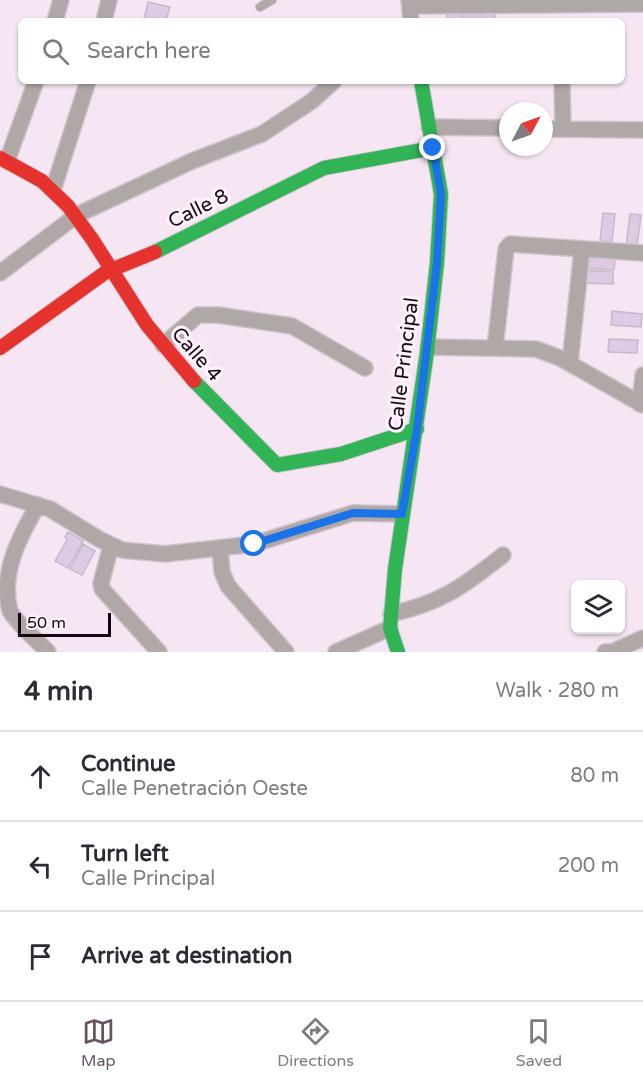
<!DOCTYPE html>
<html lang="en">
<head>
<meta charset="utf-8">
<style>
  :root { --surface:#fff; --page:#f7f7f7; --text:#2b2b33; --muted:#7c7c81; --line:#e1e1e2; --accent:#645462 }
  body { margin:0; font-family:"Varela Round",sans-serif; background:var(--page); color:var(--text) }
  .controls { position:absolute; right:18px; bottom:18px; display:grid; overflow:hidden; border-radius:9px; box-shadow:0 2px 4px #0004 }
  .controls button { width:54px; height:54px; display:grid; place-items:center; padding:0; border:0; border-bottom:2px solid var(--line); background:var(--surface); color:var(--text); font:30px sans-serif }
  .compass { position:absolute; left:499px; top:102px; width:54px; height:54px; border-radius:50%; background:var(--surface); box-shadow:0 2px 4px #0004; rotate:49deg }
  .scale { position:absolute; left:18px; bottom:15px; width:93px; box-sizing:border-box; padding-left:6px; border:3px solid #160614; border-top:0; font-size:16px; line-height:21px; white-space:nowrap; color:#160614; -webkit-text-stroke:4px #fef3fc; paint-order:stroke }
  .stop { position:absolute; width:18px; height:18px; margin:-14px; border:4px solid #1a73e8; border-radius:50%; background:#fff }
  .stop.end { background:#1a73e8; border-color:#fff; box-shadow:0 2px 6px #0008 }
  .list { margin:0; padding:0; list-style:none }
  h2 { display:flex; justify-content:space-between; align-items:center; height:78px; margin:0; padding:0 24px; font-size:26px }
  h2 small { font-size:20px; font-weight:400; color:var(--muted) }
  .list li { display:grid; grid-template-columns:39px 1fr auto; gap:18px; align-items:center; box-sizing:border-box; height:90px; padding:0 24px; border-top:2px solid var(--line) }
  .list b { display:block; font-size:22px; white-space:nowrap }
  .list p { margin:0; font-size:20px; white-space:nowrap; color:var(--muted) }
  .list em { font-size:20px; font-style:normal; color:var(--muted) }
  .icon { flex:none; width:33px; height:33px; fill:none; stroke:currentColor; stroke-width:2; stroke-linecap:round; stroke-linejoin:round }
  .map { position:relative; flex:none; width:643px; height:652px; overflow:hidden }
  .search { position:absolute; background:var(--surface); box-shadow:0 2px 4px #0004; left:18px; right:18px; top:18px; height:66px; display:flex; align-items:center; gap:15px; box-sizing:border-box; padding:0 21px; border-radius:9px; color:var(--muted); font-size:22px }
  .sheet { height:348px; background:var(--surface) }
  nav { display:flex; justify-content:space-around; align-items:center; box-sizing:border-box; height:84px; border-top:2px solid var(--line); background:var(--surface); font-size:16px; color:var(--muted) }
  nav a { display:grid; justify-items:center; gap:3px }
  nav .on { color:var(--accent) }
  .map>svg:first-child { display:block }
  .building { fill:#decae4; stroke:#c6b9c9; stroke-width:1.5 }
  .lines { fill:none; stroke-linecap:round; stroke-linejoin:round }
  .lane-casing { stroke:#d0c4ce; stroke-width:10 }
  .street-casing { stroke:#d0c4ce; stroke-width:18 }
  .fast-casing { stroke:#d0c4ce; stroke-width:16 }
  .jam-casing { stroke:#d0c4ce; stroke-width:16 }
  .lane { stroke:#afa8a6; stroke-width:8 }
  .street { stroke:#afa8a6; stroke-width:15 }
  .fast { stroke:#30b455; stroke-width:14 }
  .jam { stroke:#e5322d; stroke-width:14 }
  .route { stroke:#1a73e8; stroke-width:8 }
  .labels { text-anchor:middle; stroke-width:6; stroke-linejoin:round; paint-order:stroke }
  .street-label { font-size:20px; fill:#160614; stroke:#fef3fc }
</style>
</head>
<body>
<div class="map">
<svg width="643" height="652" viewBox="0 0 643 652">
  <rect width="100%" height="100%" fill="#f6e6f3"/>
  <path class="building" d="M148,2l22,5 -4,14 -22,-2z
    M480,10l15,1v10h-15z
    M477,11l1,10h-14v-9z
    M447,12h15v9h-15z
    M603,213l12,1 -3,28 -12,-1z
    M630,214l11,1 -4,32 -11,-1z
    M585,257l30,2 -1,11 -30,-2z
    M583,270l30,2v12l-31,-1z
    M612,311l30,3 -1,13 -30,-2z
    M609,339l29,1 -1,13 -29,-1z
    M68,532l15,9 -15,27 -13,-7 12,-21 -2,-3z
    M83,544l12,7 -13,24 -12,-6z"/>
  <g class="lines">
    <g class="lane-casing">
      <path id="lane" d="M260,7l12,-7"/>
    </g>
    <g class="street-casing">
      <path id="street" d="M409,0l2,21
        M410,6l233,-2
        M55,21l6,-21
        M104,21l5,-21
        M562,81l1,48
        M429,127l79,1
        M544,129l99,1
        M7,161l29,-80
        M53,190l35,-109
        M0,273l77,-58 115,-54 70,-27 50,-33 22,-20
        M163,345l35,-30h20l74,11 73,42
        M428,347l108,2 24,9 83,47
        M495,348l11,-99 4,-5 133,9
        M570,363l12,-114
        M640,404l3,-29
        M0,494l50,15 49,30 23,11 43,4 89,-10 99,-31 49,1
        M38,505c-19,32 -38,69 -28,106 9,15 26,28 38,41
        M111,546l-10,37 1,6 57,63
        M220,548l2,24 6,14 58,66
        M391,614c50,-11 73,-28 112,-59
        M336,652l54,-24
        M605,652h7l31,-14"/>
    </g>
    <g class="fast-casing">
      <path id="fast" d="M155,252l169,-84 109,-20
        M194,381l83,84 64,-11 76,-25
        M398,652l-8,-24 5,-59 32,-217 10,-89 4,-69 -20,-113"/>
    </g>
    <g class="jam-casing">
      <path id="jam" d="M0,158l42,23 26,25 24,33 55,86 47,56
        M0,348l106,-76 49,-20"/>
    </g>
    <use href="#lane" class="lane"/>
    <use href="#street" class="street"/>
    <use href="#fast" class="fast"/>
    <use href="#jam" class="jam"/>
  </g>
  <g class="lines">
    <path class="route" d="M254,544l99,-31 49,1 15,-85 20,-166 4,-69 -8,-46"/>
  </g>
  <g class="labels">
    <g class="street-label">
      <text transform="translate(198 208) rotate(-26)" y="7">Calle 8</text>
      <text transform="translate(197 354) rotate(49)" y="7">Calle 4</text>
      <text transform="translate(403 364) rotate(-83)" y="7">Calle Principal</text>
    </g>
  </g>
</svg>
<div class="controls">
<button><svg class="icon" aria-label="layers" viewBox="0 0 24 24"><path d="M12 4l9 5-9 5-9-5zM3 14l9 5 9-5"/></svg></button>
</div>
<svg class="compass" viewBox="-18 -18 36 36"><path d="M0-13l5 13h-10z" fill="#e53935"/><path d="M0 13l5-13h-10z" fill="#7c7c81"/></svg>
<div class="scale">50 m</div>
<div class="stop" style="left:254px;top:544px"></div>
<div class="stop end" style="left:433px;top:148px"></div>
<div class="search"><svg class="icon" aria-label="search" viewBox="0 0 24 24"><circle cx="10" cy="10" r="6"/><path d="M15 15l6 6"/></svg>Search here</div>
</div>
<section class="sheet">
<h2>4 min<small>Walk · 280 m</small></h2>
<ul class="list">
<li><svg class="icon" aria-label="ahead" viewBox="0 0 24 24"><path d="M12 20V5M6 11l6-6 6 6"/></svg><div><b>Continue</b><p>Calle Penetración Oeste</p></div><em>80 m</em></li>
<li><svg class="icon" aria-label="left" viewBox="0 0 24 24"><path d="M17 20v-9H6M10 6l-5 5 5 5"/></svg><div><b>Turn left</b><p>Calle Principal</p></div><em>200 m</em></li>
<li><svg class="icon" aria-label="arrive" viewBox="0 0 24 24"><path d="M6 21V4h12l-3 4 3 4H6"/></svg><div><b>Arrive at destination</b></div></li>
</ul>
</section>
<nav>
<a class="on"><svg class="icon" aria-label="map" viewBox="0 0 24 24"><path d="M3 6l6-2 6 2 6-2v14l-6 2-6-2-6 2zM9 4v14M15 6v14"/></svg>Map</a>
<a><svg class="icon" aria-label="directions" viewBox="0 0 24 24"><path d="M12 3l9 9-9 9-9-9zM9 14v-3h6M13 9l2 2-2 2"/></svg>Directions</a>
<a><svg class="icon" aria-label="saved" viewBox="0 0 24 24"><path d="M7 4h10v16l-5-4-5 4z"/></svg>Saved</a>
</nav>
</body>
</html>
